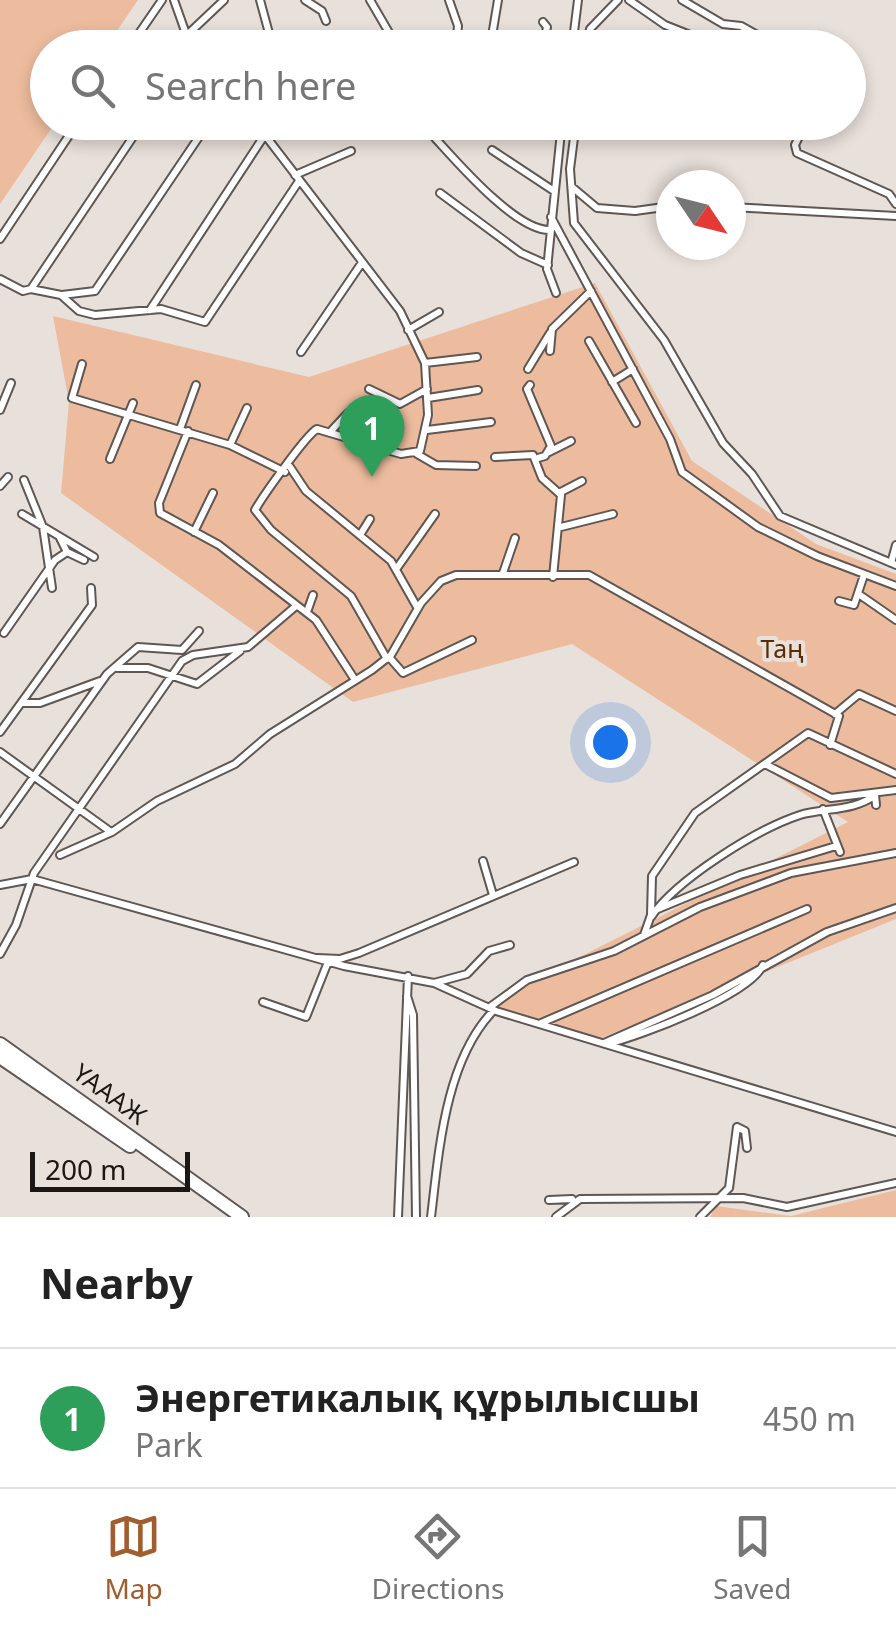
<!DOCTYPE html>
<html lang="en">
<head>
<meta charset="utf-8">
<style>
  :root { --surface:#fff; --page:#f6f6f6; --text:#222; --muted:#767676; --line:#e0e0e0; --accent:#a15d2e }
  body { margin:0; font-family:"Noto Sans",sans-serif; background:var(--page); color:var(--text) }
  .compass { position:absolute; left:656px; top:170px; width:90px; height:90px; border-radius:50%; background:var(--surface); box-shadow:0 5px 15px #0003; rotate:125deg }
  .scale { position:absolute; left:30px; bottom:25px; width:160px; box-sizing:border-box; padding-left:10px; border:5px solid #1a1715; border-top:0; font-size:28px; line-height:35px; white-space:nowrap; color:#1a1715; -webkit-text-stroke:8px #e8e0da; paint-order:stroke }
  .you { position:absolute; left:610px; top:742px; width:35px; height:35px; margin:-25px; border:8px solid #fff; border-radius:50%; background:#1a73e8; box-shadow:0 0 0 15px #1a73e833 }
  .badge { display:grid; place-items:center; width:65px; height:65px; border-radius:50%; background:var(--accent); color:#fff; font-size:32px; font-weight:700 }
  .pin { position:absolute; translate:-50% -82px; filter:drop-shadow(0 2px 5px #0008) }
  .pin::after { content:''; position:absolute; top:52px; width:35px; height:30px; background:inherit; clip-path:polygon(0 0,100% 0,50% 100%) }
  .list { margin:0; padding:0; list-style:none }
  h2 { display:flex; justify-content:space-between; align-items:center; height:130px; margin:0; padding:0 40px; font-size:42px }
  h2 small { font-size:32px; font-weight:400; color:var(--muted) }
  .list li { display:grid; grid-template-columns:65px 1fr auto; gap:30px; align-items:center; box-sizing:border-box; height:140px; padding:0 40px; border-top:2px solid var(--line) }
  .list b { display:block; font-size:38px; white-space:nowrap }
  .list p { margin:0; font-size:32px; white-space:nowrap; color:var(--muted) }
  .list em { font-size:32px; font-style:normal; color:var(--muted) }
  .icon { flex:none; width:55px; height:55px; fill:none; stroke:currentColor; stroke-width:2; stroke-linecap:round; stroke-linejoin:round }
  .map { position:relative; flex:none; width:896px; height:1217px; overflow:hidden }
  .search { position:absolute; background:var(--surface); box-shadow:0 5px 15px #0003; left:30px; right:30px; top:30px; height:110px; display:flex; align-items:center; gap:25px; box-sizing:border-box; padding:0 35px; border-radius:55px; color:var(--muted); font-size:38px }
  .sheet { height:270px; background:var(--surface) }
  nav { display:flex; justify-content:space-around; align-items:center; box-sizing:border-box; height:140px; border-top:2px solid var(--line); background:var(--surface); font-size:28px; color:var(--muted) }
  nav a { display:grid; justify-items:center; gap:5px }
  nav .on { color:var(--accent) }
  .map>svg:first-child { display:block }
  .green { fill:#edbc9e }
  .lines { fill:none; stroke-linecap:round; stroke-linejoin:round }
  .street-casing { stroke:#5e5753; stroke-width:10 }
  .highway-casing { stroke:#5e5753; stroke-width:16 }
  .street { stroke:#fff; stroke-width:6 }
  .highway { stroke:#fff; stroke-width:12 }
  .labels { text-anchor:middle; stroke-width:8; stroke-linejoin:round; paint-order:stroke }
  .park-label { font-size:25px; fill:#5d2b01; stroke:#e8e0da }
  .street-label { font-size:25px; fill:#1a1715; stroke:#e8e0da }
</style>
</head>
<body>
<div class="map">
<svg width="896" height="1217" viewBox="0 0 896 1217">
  <rect width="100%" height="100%" fill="#e8e0da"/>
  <path class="green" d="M0,0h138l-32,47 -58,1v74l7,1 -55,81z
    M595,283l97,178 124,83 80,30v345l-302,122 -112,-35 366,-184 -276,-178 -219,58 -292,-209 8,-91 -16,-86 256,61z
    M896,1190v27h-186l6,-11 75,10z"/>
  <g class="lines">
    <g class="street-casing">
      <path id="street" d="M174,0l17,48
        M260,0l13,48
        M305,0l17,11 4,10
        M370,0l28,48
        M449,0l9,26 -2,22
        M629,0l36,25 58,23
        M682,0l41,24 18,2 40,22
        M543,22l4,5 -4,21
        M185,37l39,-37
        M545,37l29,1
        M129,48l33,-48
        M490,48l8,-48
        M572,48l6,-48
        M586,48l4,-19 28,-29
        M822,48l12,-7 1,7
        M255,122l145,189 25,52 3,52 -8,36 -19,3 -84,-25c-11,6 -54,67 -62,81l16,20 80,66 36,63
        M448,122l-13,16c22,24 81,93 115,92
        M576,122l-6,47 4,54 90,117 59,103 29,31 28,42 116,49
        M806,122l-11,23 2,8 92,41 7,10
        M267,134l20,-12
        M492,150l62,41
        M295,175l56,-24
        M572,187l25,21 38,3 36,-5
        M440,193l81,60 27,12
        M731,207l165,9
        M551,217l119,222 12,33 76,55 59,29 79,30
        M0,239l78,-117
        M0,279l23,12 8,-2 112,-167
        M31,289l30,6 18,16 16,4 66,-6 44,13 94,-141
        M556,293l-9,-24 15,-147
        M62,295l33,-4 114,-169
        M150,310l116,-177
        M408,330l31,-18
        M589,341l47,82
        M550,351l2,-22 39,-38
        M301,352l60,-88
        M425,363l52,-6
        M82,364l-10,34 158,47 55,27
        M528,369l22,-36
        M612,382l21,-13
        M530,385l-3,4 24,57 -6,10 -7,2
        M369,389l31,15 27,-15
        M428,398l50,-8
        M0,410l11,-27
        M180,429l16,-44
        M332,430l16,-17
        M427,430l64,-8
        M188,431l-29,72 1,10 59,32 97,75 39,60
        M230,445l17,-37
        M549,452l22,-11
        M417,454l19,11 40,1
        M495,457l38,-2 9,23 19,17 -8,82
        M110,459l23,-56
        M290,467l16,24 85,70 26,46
        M24,480l19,47 9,61
        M0,486l8,-9
        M559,493l23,-12
        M22,514l72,43
        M561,527l52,-13
        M194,532l19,-39
        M360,535l10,-16
        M67,552l17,8
        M891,563l5,-18
        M397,568l38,-54
        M503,573l12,-35
        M860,595l36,25
        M839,601l15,4 10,-30
        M307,612l6,-17
        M4,633l51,-73 12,-8 -7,-14
        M389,657l14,16 69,-33
        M117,668h31l49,16 43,-33
        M22,703h18l60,-22
        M835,714l24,-20 37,17
        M0,732l92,-127 -1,-17
        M0,752l111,80
        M765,764l66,34 65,-8
        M823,809l17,43
        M0,824l107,-150 31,-27 44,3 17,-19
        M60,855l52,-23 45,-31 78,-37 35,-30 102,-64 19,-15 30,-52 20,-22 15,-6h133l250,141 -9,29
        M483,861l10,34
        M0,885l32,-6 312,87 90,17 62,28 400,121
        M658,909l82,-34 96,-29
        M651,917c25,-37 106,-88 149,-102 23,-7 56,-4 75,-20l1,10
        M644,935l7,-20 1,-39 43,-63 113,-80 88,41
        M0,954l16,-29 18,-52 148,-212 11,-6 55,-8 48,-41
        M317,958l23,1 19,-6 215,-91
        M434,983l33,-9 22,-23 21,-6
        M407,996l6,19 3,202
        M263,1002l43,15 22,-55
        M490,1007l37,-27 87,-29 86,-44 91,-34 105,-20
        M541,1023l266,-114
        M604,1043l109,-48 114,-63 69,-24
        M607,1044c33,-8 143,-49 156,-79
        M549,1200l23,-1
        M398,1217l10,-241
        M431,1217c8,-66 14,-157 63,-207
        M556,1217l24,-18 163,-1 44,9 109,-24
        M700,1217l29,-29 8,-61 8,4 2,17"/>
    </g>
    <g class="highway-casing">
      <path id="highway" d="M0,1044l242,173
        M0,1057l130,89"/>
    </g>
    <use href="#street" class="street"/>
    <use href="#highway" class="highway"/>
  </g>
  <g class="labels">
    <g class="park-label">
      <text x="782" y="658">Таң</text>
    </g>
    <g class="street-label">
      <text transform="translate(110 1094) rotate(36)" y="9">ҮАААЖ</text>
    </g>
  </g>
</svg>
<svg class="compass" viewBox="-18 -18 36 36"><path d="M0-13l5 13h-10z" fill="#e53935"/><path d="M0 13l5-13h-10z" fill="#767676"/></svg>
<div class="scale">200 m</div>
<div class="you"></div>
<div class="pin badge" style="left:372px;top:477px;background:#2e9e5b">1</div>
<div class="search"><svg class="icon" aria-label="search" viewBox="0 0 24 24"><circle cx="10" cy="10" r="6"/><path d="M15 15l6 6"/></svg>Search here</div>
</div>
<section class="sheet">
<h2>Nearby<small></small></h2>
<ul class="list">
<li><span class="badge" style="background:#2e9e5b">1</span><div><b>Энергетикалық құрылысшы</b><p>Park</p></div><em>450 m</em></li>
</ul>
</section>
<nav>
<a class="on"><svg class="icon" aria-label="map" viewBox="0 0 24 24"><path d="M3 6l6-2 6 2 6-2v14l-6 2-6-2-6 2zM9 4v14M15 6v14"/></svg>Map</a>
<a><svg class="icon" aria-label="directions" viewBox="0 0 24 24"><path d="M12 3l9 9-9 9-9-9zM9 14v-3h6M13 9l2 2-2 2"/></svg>Directions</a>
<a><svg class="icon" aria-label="saved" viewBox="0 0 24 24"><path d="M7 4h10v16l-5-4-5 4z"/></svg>Saved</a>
</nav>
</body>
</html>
